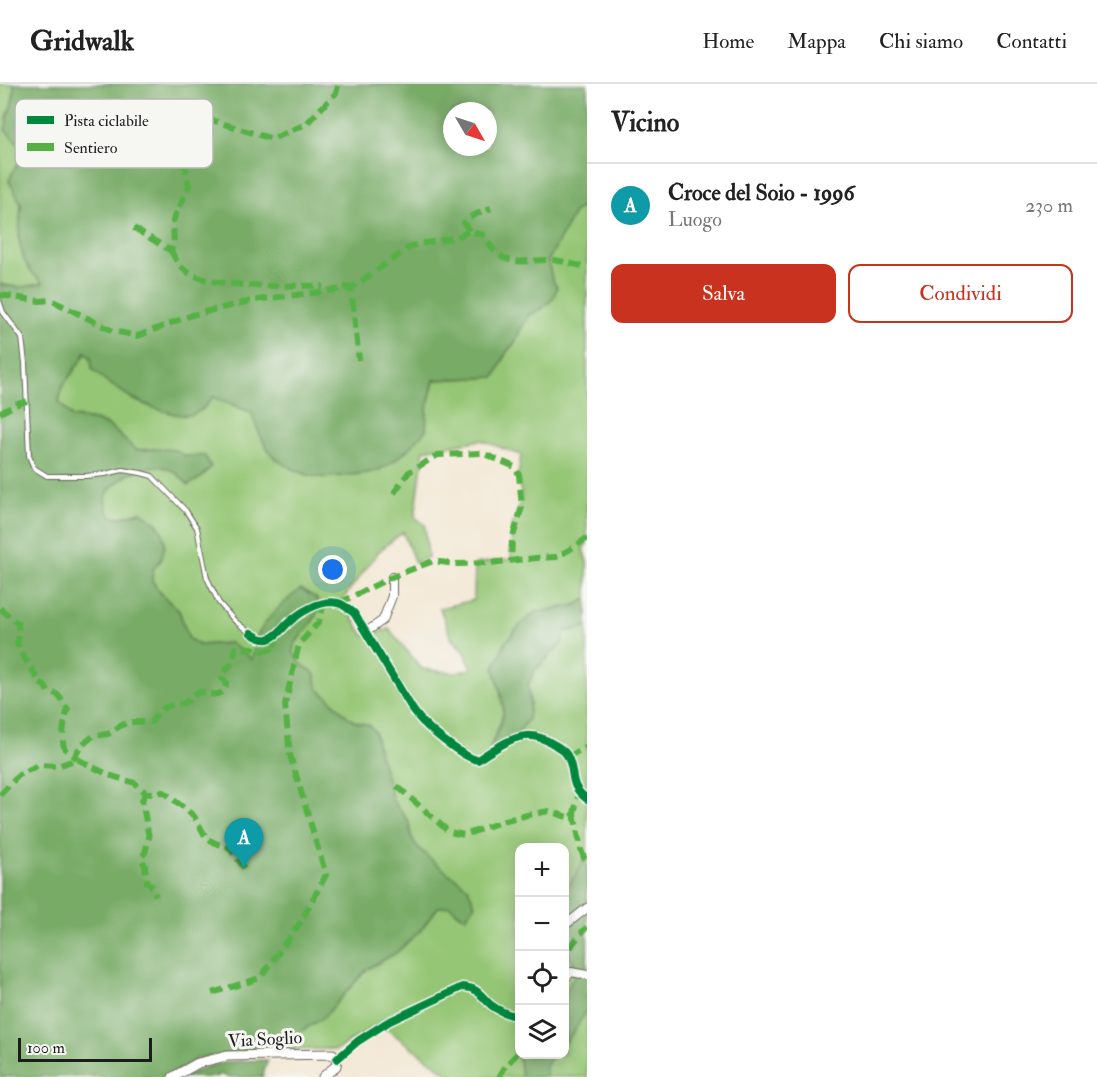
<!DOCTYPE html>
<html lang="it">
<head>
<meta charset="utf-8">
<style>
  :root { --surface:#fff; --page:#f2f2f2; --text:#222; --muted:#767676; --line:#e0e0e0; --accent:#c8321e }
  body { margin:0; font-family:"IM FELL Double Pica",serif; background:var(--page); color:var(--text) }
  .controls { position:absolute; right:18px; bottom:18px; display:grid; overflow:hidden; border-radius:12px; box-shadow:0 3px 15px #0003 }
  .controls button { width:54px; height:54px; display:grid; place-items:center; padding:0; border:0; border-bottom:2px solid var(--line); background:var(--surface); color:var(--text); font:30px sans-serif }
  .compass { position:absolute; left:443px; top:18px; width:54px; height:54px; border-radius:50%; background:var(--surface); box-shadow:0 3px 15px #0003; rotate:129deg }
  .scale { position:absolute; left:18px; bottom:15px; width:134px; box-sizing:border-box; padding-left:6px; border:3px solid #1c1c1c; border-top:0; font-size:16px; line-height:21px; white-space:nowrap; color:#1c1c1c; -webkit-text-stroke:4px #f6f6f2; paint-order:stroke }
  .you { position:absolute; left:333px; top:486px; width:21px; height:21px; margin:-15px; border:4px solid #fff; border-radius:50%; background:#1a73e8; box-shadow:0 0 0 9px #1a73e833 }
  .badge { display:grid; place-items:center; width:39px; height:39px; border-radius:50%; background:var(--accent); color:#fff; font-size:20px; font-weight:700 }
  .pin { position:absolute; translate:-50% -50px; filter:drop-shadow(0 2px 3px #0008) }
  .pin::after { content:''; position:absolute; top:32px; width:21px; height:18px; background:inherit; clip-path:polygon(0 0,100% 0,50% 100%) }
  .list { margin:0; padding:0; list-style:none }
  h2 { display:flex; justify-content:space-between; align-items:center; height:78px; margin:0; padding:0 24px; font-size:26px }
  h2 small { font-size:20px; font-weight:400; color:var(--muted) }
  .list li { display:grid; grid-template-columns:39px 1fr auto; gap:18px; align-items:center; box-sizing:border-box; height:84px; padding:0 24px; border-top:2px solid var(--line) }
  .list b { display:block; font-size:22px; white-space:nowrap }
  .list p { margin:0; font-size:20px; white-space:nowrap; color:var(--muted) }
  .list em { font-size:20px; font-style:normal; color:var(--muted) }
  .actions { display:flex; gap:12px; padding:18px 24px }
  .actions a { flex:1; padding:14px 0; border:2px solid var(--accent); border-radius:12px; text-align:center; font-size:21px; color:var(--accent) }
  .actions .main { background:var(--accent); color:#fff }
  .icon { flex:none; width:33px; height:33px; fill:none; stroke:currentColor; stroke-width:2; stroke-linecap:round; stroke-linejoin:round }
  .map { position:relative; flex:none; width:587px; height:993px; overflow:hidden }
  header { display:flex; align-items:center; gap:36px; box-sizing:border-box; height:84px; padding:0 30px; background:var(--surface); border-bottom:2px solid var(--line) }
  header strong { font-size:28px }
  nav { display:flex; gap:33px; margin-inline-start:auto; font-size:21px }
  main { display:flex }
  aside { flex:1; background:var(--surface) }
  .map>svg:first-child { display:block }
  .green { fill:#95c675; stroke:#587148; stroke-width:1.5; fill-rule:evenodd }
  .forest { fill:#78ab66; stroke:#4a6441; stroke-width:1.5; fill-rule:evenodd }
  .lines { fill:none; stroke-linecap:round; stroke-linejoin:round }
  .service-casing { stroke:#67635c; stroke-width:6 }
  .minor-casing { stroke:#67635c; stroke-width:10 }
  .tertiary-casing { stroke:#67635c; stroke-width:11 }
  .service { stroke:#fff; stroke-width:4 }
  .minor { stroke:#fff; stroke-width:8 }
  .tertiary { stroke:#fff; stroke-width:9 }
  .quiet { stroke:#55b145; stroke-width:6; stroke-dasharray:12 6; stroke-linecap:butt }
  .cycleway-casing { stroke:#f6f6f2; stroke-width:11 }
  .cycleway { stroke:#00873e; stroke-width:8 }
  .labels { text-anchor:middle; stroke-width:6; stroke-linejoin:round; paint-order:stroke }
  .street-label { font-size:18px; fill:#1c1c1c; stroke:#f6f6f2 }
  .key { fill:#f6f6f2; stroke:#b5b5b2; stroke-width:1.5 }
  .key-label { font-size:16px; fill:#1c1c1c }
</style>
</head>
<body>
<header>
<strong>Gridwalk</strong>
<nav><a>Home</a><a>Mappa</a><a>Chi siamo</a><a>Contatti</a></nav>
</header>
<main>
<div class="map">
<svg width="587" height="993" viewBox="0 0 587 993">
  <rect width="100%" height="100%" fill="#f6f6f2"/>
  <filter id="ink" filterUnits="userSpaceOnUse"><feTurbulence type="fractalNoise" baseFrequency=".0167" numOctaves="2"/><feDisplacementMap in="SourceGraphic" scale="12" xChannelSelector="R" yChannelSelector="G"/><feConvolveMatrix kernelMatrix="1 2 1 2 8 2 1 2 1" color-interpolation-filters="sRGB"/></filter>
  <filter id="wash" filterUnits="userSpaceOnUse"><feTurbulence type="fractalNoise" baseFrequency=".008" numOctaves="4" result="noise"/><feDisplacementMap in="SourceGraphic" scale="24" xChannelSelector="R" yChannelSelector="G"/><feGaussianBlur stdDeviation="1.35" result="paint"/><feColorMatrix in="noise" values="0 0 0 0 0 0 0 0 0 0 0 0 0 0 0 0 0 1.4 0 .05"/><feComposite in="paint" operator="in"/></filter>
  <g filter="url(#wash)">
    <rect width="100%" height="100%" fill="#f3e7d3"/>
    <path class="green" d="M0,0h14c0,13 -3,24 -8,36l14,25 2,14 -9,12 -4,10 12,23 -2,37 24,42 -23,5 -20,-4z
      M587,118v341l-4,6 4,13v37l-11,6 -42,8 -35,45 -5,10c3,12 10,33 9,44 0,10 -11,26 -13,38l40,-45 -2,-20 7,-15 26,-26 4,-13 11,-1 11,-4v451h-135l-72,-53 -44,26 -6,-1 -46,1 14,-17 25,-15 44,-49 29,-16 24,-22 18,-24 12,-1 9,8 15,-9 -6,-17 -8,-7 -12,-8 -20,-16 -12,-12 -5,-9 -2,-14 -16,-21 -16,-56 -2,-13 -6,-7 -13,-3 -7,-4 -22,-22 -9,-7 -4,-16 -13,-9 -8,-12 1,-7 20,-26 -61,41 -23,-17 -31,2 -10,-6 -10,-28 -16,-15 -11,-15 1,-12 9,-10c0,-28 3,-30 -21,-47 -20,4 -34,16 -36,-15 2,-3 4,-8 8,-12 15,-13 42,-27 62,-13 5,3 9,9 14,13l-4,-29c-16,-10 -31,-7 -49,-6l-27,-24 -14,-6 -23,-3 -13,-15 3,-16 21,-28 2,-6 47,47 19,8 25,7 26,-4 11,-13 38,15c8,22 16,38 33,53l142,-35 1,-21 7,-29 61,-3 11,-24 9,-11 6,-14 8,-13 12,-6 16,-21 -5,-9 -4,-18 26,-48zM481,356l40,15 -3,21 4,22 -10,28 -1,33 -36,5 -1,36 -34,8 11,30 14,14 6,17 -15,4 -34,-4 -33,-40 -25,7 -22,-36 37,-49 24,-19 12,31 13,-6 -3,-32 -10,-8 9,-67zM520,764h44v206h-44z"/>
    <path class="forest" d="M14,0h573v118l-13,11 -26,48 4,18 5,9 -4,11 -12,10 -12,6 -8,13 -6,14 -9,11 -11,24 -61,3 -7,29 -1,21c-14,15 -30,34 -50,41 -10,3 -50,7 -60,6 -14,-3 -36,-12 -45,-23 -9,-12 -15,-28 -20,-42l-38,-15c-6,7 -12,15 -21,18 -9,2 -20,-2 -28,-4 -29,-9 -50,-22 -72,-42l-1,-12 -6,-5 -2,6 -21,29 -3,15 13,15 23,3 14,6 27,24 27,-1 13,1 9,6h20l6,11 -10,11 -13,7c-4,-4 -8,-10 -14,-13 -19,-14 -46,0 -61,14 -4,3 -6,8 -8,12 2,30 16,18 36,14 5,4 12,7 16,12 13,15 8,32 -4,45l-1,12 11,15 16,15 10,28 10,6 31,-2 22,16c2,-9 2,-20 8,-28 10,-17 26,-31 41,-42l15,9 4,8 -6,13 -20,26 -1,7 8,12 13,9 4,16 9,7 22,22 7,4 13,3 6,7 2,13 16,56 16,21 2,14 5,9 12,12 20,16 12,8 8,7 7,17 -9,12 -7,-3 -9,-8 -12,1 -18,24 -24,22 -29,16 -44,49 -25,15 -14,17 -46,2 -41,7 -30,18h-167v-793c15,5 28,3 43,-1l-12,-11 -7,-12 -5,-19 2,-37 -12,-23 4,-10 9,-13 -2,-13 -15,-15 9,-35zM452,27h36v36h-36z
      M587,515v27l-11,4 -11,1 -4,13 -26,26 -7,15 2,20 -2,14 -15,21 -23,10c3,-12 11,-23 13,-35 2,-10 -6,-36 -9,-47l11,-25 14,-17 15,-13 42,-8z
      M585,771l2,3v151l-12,21 -10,13v-49l10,-20 -1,-11 -9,-14v-59l12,-17z
      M519,952l1,18 33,1 -7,11v11h-24c-4,-11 0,-15 -7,-25v-10z
      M268,976l-6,17h-35l-8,-3 -3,3h-33c29,-16 52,-16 85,-17z"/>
  </g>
  <g filter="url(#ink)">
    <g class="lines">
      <g class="service-casing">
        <path id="service" d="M0,219l3,9 19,26 3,25 4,93 5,12 13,8h39l19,-2 18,-4 18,3 11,3 34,35 11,17 10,50 12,25 16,18 15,12"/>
      </g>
      <g class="minor-casing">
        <path id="minor" d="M366,548l17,-12 9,-24v-19
          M251,549c6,4 10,7 17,6 8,-2 13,-9 19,-15 12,-11 33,-25 51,-21 5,1 11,6 16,10l59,97c4,5 8,11 13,15 9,9 40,34 52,35 6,-5 13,-9 20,-13 21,-13 35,-16 57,-2 5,3 11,7 13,12 8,18 0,28 19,42
          M564,842l23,-18
          M564,896l7,-8 16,3
          M337,975l21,-18 30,-19 74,-35c18,1 17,8 29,18 9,7 17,10 29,12"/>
      </g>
      <g class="tertiary-casing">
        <path id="tertiary" d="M173,993l25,-14 29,-7 106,-2 4,5 -1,7 -13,11"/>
      </g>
      <use href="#service" class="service"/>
      <use href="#minor" class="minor"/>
      <use href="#tertiary" class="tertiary"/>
      <path class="quiet" d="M134,144l37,23 3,-7 -1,-23 16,-35 -5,-27 -6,-23 27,-18 67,21 34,-15 30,-31 3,-9
        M469,147l-5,-8 6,-6 21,-9
        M171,167c3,5 6,11 10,16 24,25 108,17 142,19
        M344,203l7,1 8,72
        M0,211l40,6 11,-1 62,31 25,5 54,-21 63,-15 96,-12 61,-42 45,-9 12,-6 14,4c23,37 35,24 71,25 11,1 21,6 33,6
        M0,329l15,-8 12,-4
        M394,409l15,-21 29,-17 44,-2 33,14 4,8 3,32 -10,33 -1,21
        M339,519l53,-26 41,-16 23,3 34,-1 46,-5 21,-1 20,-12 10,-7
        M0,524l18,16 1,13 -2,6 2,6 21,34 5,3 3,6c15,1 12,10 20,17 -3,7 -8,33 -3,40 3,3 9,6 12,10
        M568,673l19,-11
        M77,675l-1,-6 5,-7 12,-10 15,-2 12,-8 9,-4h22c6,-8 10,-15 21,-17 5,-1 9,0 14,-3 5,-3 8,-10 15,-10 7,0 12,5 19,1 5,-2 6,-7 6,-11l-4,-4v-4l11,-12 2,-14c5,1 10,-1 16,0 10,2 7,5 20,1l2,-6 2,1 1,-1 -3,-5
        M397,702l52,46 16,3 41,-15 26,-6 17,-3 21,7 4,-5 5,-20
        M146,709l-4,7 7,38 -4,15 -4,4 4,9 2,17c7,4 9,6 8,13
        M0,711l19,-20 19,-10 20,1 19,-7 32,16 26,8 11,10 18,-1 30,24 13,23 11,5 11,3 15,21
        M574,729l7,37 6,15
        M564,881c4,-16 12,-27 23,-38
        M212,909l48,-15 40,-55 26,-48 -36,-120 -5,-50 14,-61 20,-22 5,-19
        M499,993l8,-13 9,-9 4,-11"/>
      <g class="cycleway-casing">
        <path id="cycleway" d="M251,549c6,4 10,7 17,6 8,-2 13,-9 19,-15 12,-11 33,-25 51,-21 5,1 11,6 16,10l59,97c4,5 8,11 13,15 9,9 40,34 52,35 6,-5 13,-9 20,-13 21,-13 35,-16 57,-2 5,3 11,7 13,12 8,18 0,28 19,42
          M337,975l21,-18 30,-19 74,-35c18,1 17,8 29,18 9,7 17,10 29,12"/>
      </g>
      <use href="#cycleway" class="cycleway"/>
    </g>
  </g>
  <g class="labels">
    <g class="street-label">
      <text transform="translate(265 955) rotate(-3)" y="6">Via Soglio</text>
    </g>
  </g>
  <rect x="15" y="15" width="198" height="69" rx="9" class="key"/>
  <rect x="27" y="32" width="27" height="8" fill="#00873e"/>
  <rect x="27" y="59" width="27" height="8" fill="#55b145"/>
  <g class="key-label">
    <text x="64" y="42">Pista ciclabile</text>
    <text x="64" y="69">Sentiero</text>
  </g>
</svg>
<div class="controls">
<button>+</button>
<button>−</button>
<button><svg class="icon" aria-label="locate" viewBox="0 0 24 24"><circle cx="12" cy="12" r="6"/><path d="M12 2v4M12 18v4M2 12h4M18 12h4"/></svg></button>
<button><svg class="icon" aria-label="layers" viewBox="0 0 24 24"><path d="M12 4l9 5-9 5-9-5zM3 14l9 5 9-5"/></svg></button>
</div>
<svg class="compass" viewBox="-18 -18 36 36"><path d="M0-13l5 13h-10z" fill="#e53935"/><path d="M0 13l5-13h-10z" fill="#767676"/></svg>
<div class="scale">100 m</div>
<div class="you"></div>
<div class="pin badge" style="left:244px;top:784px;background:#0f9aa8">A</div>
</div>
<aside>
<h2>Vicino<small></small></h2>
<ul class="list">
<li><span class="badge" style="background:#0f9aa8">A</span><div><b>Croce del Soio - 1996</b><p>Luogo</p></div><em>230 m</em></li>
</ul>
<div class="actions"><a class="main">Salva</a><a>Condividi</a></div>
</aside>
</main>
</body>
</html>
